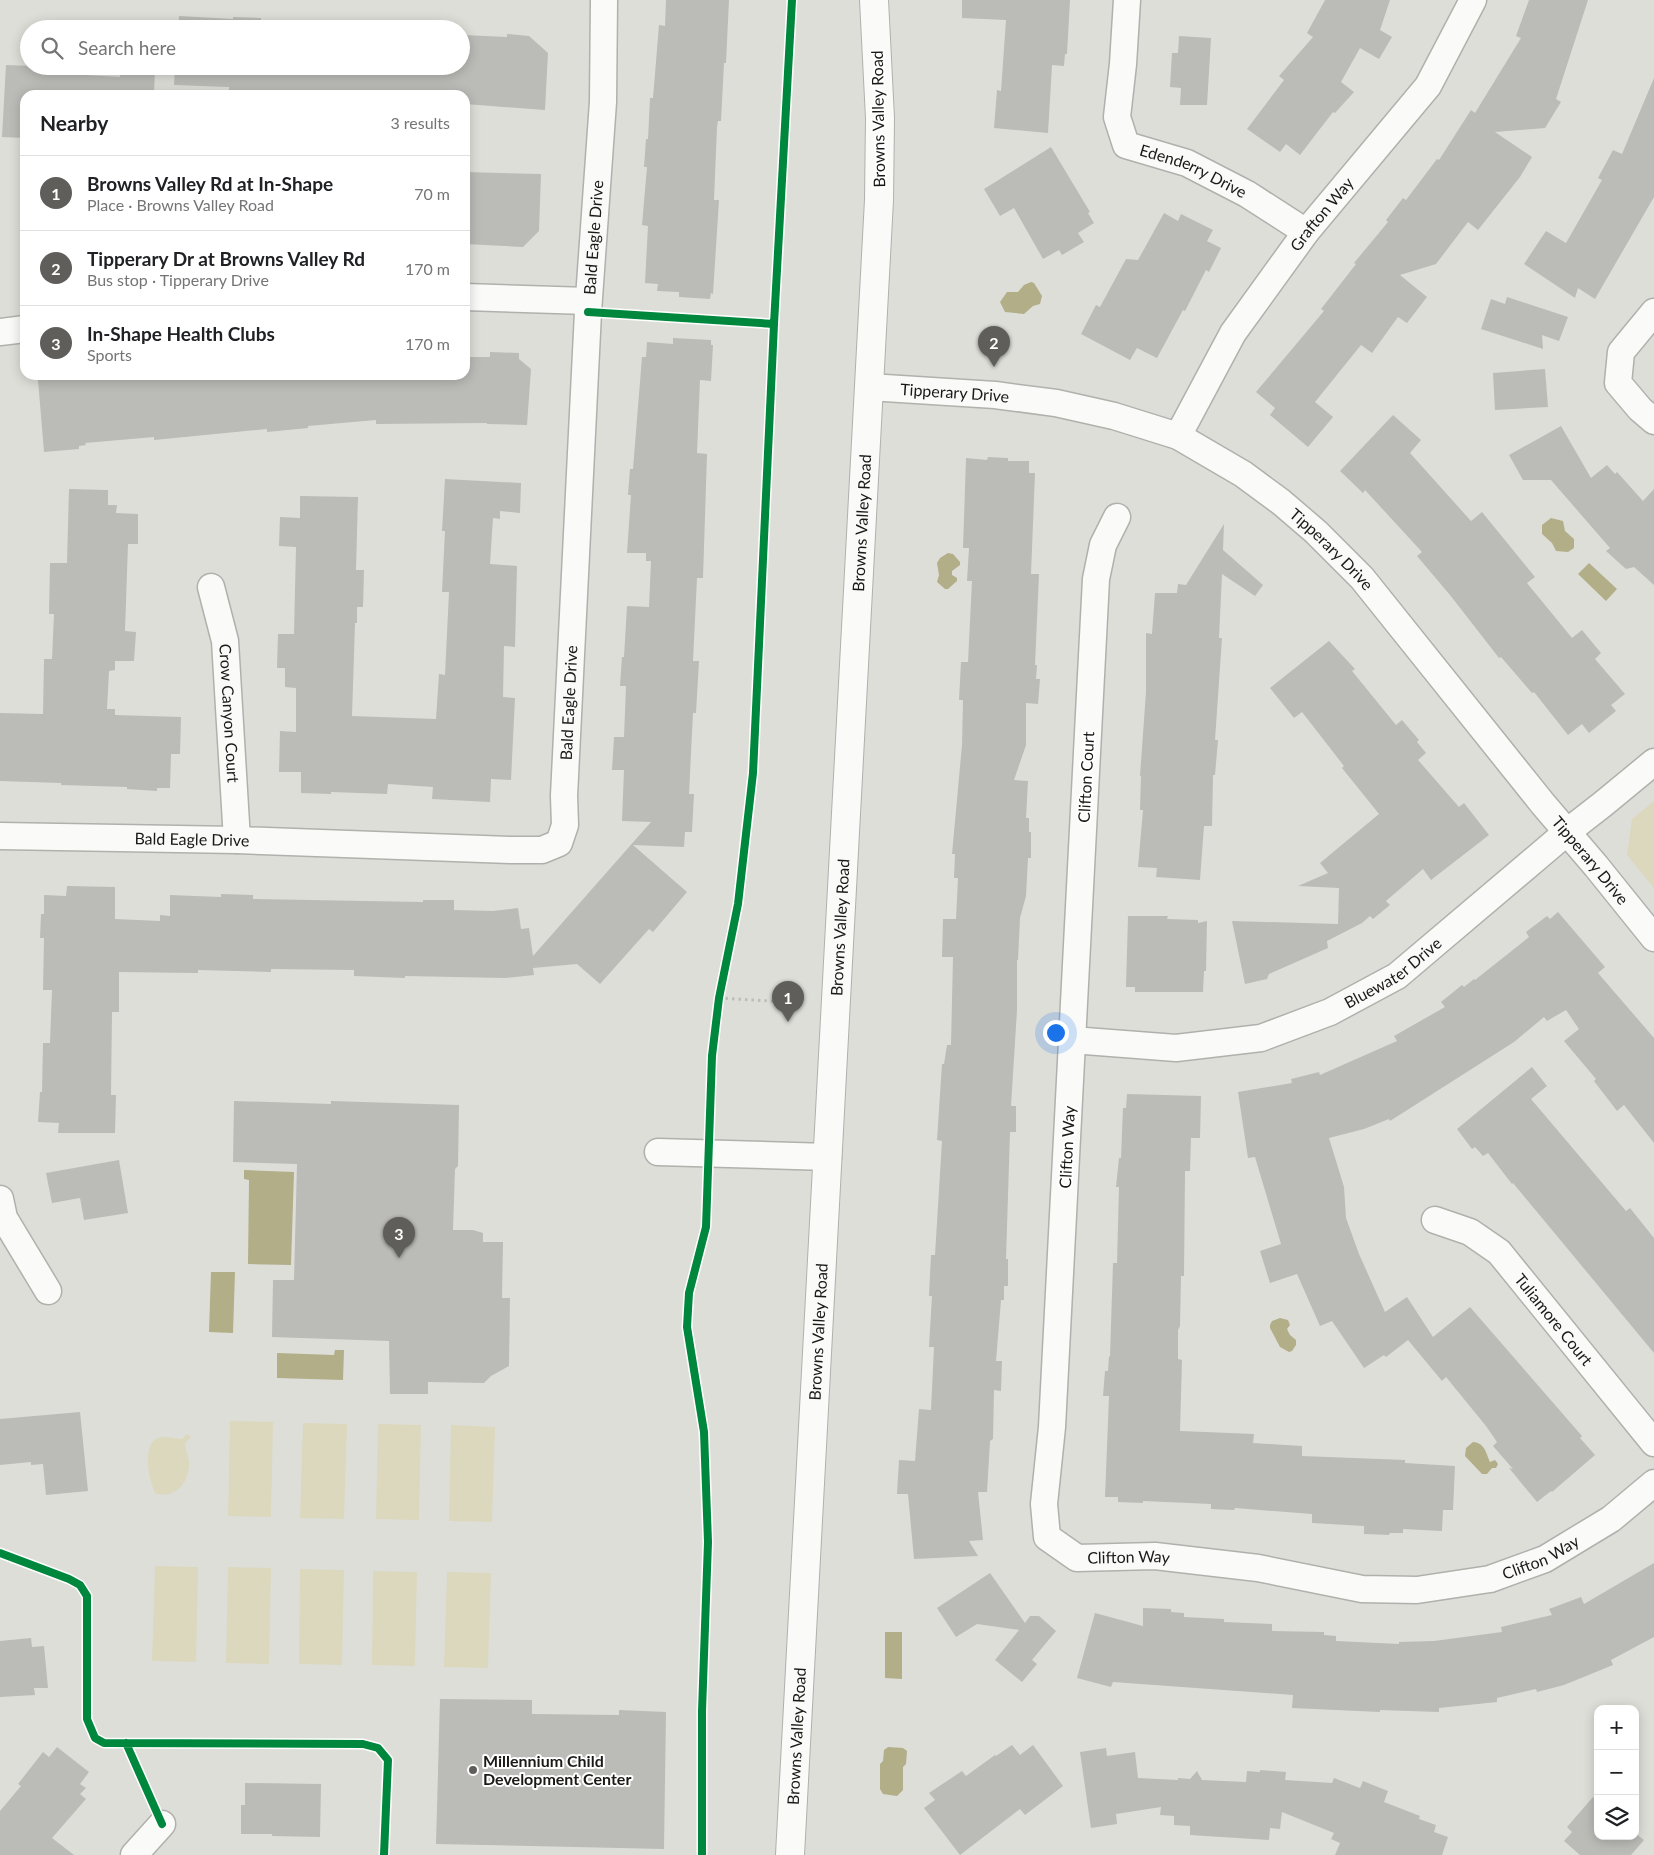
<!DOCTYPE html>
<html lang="en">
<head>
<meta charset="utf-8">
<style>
  :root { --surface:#fff; --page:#f2f2f2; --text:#202124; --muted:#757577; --line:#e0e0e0; --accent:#5f5e5a }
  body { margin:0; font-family:Lato,sans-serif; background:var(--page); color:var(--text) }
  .controls { position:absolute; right:15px; bottom:15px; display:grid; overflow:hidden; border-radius:10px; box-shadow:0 2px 12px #0003 }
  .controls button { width:45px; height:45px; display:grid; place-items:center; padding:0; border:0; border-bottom:1px solid var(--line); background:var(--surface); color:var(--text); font:25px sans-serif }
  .you { position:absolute; left:1055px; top:1032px; width:18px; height:18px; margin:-12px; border:4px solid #fff; border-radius:50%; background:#1a73e8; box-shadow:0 0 0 8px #1a73e833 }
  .badge { display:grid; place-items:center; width:32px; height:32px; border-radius:50%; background:var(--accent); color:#fff; font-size:16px; font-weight:700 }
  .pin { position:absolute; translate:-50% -41px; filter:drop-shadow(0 1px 2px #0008) }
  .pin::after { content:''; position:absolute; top:26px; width:18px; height:15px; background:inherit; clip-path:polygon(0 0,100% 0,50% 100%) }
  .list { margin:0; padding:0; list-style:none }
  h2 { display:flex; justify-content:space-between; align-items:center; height:65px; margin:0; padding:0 20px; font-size:21px }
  h2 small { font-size:16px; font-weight:400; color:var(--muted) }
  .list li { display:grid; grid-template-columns:32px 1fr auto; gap:15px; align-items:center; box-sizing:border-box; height:75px; padding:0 20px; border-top:1px solid var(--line) }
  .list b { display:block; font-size:19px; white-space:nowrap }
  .list p { margin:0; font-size:16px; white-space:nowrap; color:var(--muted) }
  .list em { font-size:16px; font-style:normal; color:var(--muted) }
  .icon { flex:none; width:28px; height:28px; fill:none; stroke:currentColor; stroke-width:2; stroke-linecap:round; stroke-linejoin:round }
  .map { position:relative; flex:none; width:1654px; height:1855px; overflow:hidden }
  .search { position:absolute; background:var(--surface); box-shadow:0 2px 12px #0003; left:20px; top:20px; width:450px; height:55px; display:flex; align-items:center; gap:12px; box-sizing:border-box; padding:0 18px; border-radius:28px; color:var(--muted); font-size:19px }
  .panel { position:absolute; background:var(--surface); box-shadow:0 2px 12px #0003; left:20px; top:90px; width:450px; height:290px; border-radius:15px }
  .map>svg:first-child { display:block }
  .green { fill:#dbd8be }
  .water { fill:#b1ae88 }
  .building { fill:#bbbbb7 }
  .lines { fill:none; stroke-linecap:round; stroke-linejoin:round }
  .minor-casing { stroke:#b0b0ac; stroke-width:29 }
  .major-casing { stroke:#b0b0ac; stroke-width:30 }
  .path { stroke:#bdbdba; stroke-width:3; stroke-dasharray:2.5 4; stroke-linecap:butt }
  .minor { stroke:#fafaf9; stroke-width:26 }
  .major { stroke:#fafaf9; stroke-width:28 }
  .cycleway-casing { stroke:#fff; stroke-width:11 }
  .cycleway { stroke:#00873e; stroke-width:8 }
  .poi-dot { fill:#5f5e5a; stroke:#fff; stroke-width:2 }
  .labels { text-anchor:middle; stroke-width:4; stroke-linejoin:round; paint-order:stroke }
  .street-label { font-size:16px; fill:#1a1916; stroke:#fff }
  .poi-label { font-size:16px; font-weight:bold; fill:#1a1916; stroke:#fff; text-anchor:start }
</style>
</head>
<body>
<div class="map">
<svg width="1654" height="1855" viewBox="0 0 1654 1855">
  <rect width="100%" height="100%" fill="#deded9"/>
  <path class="green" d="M1654,801v87l-27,-33 5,-36z
    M230,1421l43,1 -2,95 -43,-1z
    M303,1423l44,1 -3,95 -44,-1z
    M378,1424l43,1 -2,95 -43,-1z
    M451,1425l44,2 -3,95 -43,-1z
    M187,1434l4,3 -6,6c0,8 5,15 4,23 -1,18 -15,34 -34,27 -6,-13 -14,-48 3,-55 9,-3 16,1 24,1z
    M155,1566l43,1 -2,95 -44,-1z
    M228,1567l43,1 -2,96 -43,-1z
    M300,1569l44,1 -2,95 -43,-1z
    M373,1571l44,1 -2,94 -43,-1z
    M447,1572l44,1 -3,95 -44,-1z"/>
  <path class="water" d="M1031,282l3,1 8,13 -2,8 -7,2 -9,8 -19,-2 -5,-10 7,-10h11l6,-7z
    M1551,518l12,3 2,10 9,8v9l-6,4 -12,-1 -4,-8 -10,-9v-9z
    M948,553l5,1 7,8v3l-8,6v4l5,3v3l-9,8h-3l-8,-7 2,-7 -2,-12 3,-5z
    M1589,563l28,26 -11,12 -28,-27z
    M244,1170l50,2 -3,93 -43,-1 1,-84 -5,-1z
    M211,1272h24l-2,61 -24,-1z
    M1280,1318l8,2 2,5 -3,4 3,6 6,5v5l-4,6 -3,1 -9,-5 -10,-19v-3l2,-4z
    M335,1350h9l-1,30 -66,-2v-25l57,2z
    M1473,1442c12,1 13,11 17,20l5,-2 3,4 -2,4h-4l-5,6h-5l-17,-18 1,-8z
    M885,1632h17v47l-17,-1z
    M888,1747l15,1 4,3 -1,13 -3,3v23l-6,6 -14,-2 -3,-5v-25l3,-3 1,-11z"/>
  <path class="building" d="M666,0h63l-3,63h-2l-3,58h-3l-1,6 -3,73h5l-6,94 -2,-1 -1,6 -31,-2v-5l-22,-1 1,-7 -13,-1 3,-57 -6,-1 5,-58h-3l2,-28h2l2,-41h3l6,-73 6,1z
    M962,0h108l-3,54h-2l-1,12 -12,-1 -4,68 -54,-5 3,-38 4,1 5,-71 -44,-2z
    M1325,0h65l-10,30 12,7 -13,22 -19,-11 -19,34 13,10 -19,21 -2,-1 -33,43 -14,-11 -6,8 -33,-23 37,-49 -5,-4 34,-39 -6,-4z
    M1529,0h59l-32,99 5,3 -16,26 -50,4 37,25 -12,20 -42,53 -10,-8 -32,42 -36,11 27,22 -20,26 -9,-6 -26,36 -11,-8 -46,57 18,15 -25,30 -38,-32 5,-7 -19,-16 68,-81 -3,-2 35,-45 -2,-1 34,-41 -2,-2 17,-22 3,2 31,-41 2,1 32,-50 4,3 46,-75 -5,-2z
    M179,16l54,3v-2l28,1v2l111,7v2h-194z
    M507,34l22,2 19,17 -3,57 -80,-6v-9h-163l-18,-1v-2l-55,-2v-3l-55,-2 1,-19h286l2,-31 44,2z
    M1179,36l32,2 -4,67h-27l1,-17 -11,-1 2,-34h6z
    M6,65l27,1v6l87,5v-11h35l-1,29h-129v43l-23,-1z
    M1654,78v119l-59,102 -17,-11 -3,10 -51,-34 22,-33 20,12 36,-63 -4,-2 15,-28 9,4z
    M1051,147l39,65 -2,1 6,10 -16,10 6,9 -22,13 -3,-5 -16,9 -29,-51 -14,8 -16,-27z
    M465,172l76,2 -2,57 -16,16 -58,-3z
    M1164,213l14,8 3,-7 32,16 -6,11 14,7 -12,24 -3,-2 -21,41 -2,-1 -26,48 -20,-10 -7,12 -49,-26 15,-29 4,2 26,-48 12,1z
    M1507,297l61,20 -9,24 -17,-6 1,14 -62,-20 10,-30 14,5z
    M673,338l38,2v5h2l-2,36 -11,-1 -3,73 10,1 -4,124h-6l-4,83h6l-3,52h-3l-4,81h5l-2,38h-7l-1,15 -51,-2 54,47 -34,40 -4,-3 -49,55 -23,-20 -44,4 1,7 -29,3 -100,-2v2l-51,-2v-6l-83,-1v3l-73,-2v3l-79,-1v40h-7l-1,83h5l-1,38h-57l1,-10 -21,-1 2,-30h2l1,-49h7l2,-53h-9l1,-52h-4l1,-24h3v-19l22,1 1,-10 48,1v32l45,2v-6l10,1v-21l51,2v-3l32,1v4l170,3v-2h31v10l39,1 25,-3 3,21 8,-1 4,28 118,-134 -29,-1 2,-51h-12l2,-33h10l2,-51h-6l2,-29h2l3,-51 22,1 2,-46h-5v-8h-19l4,-58h-3l2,-26h3l9,-112h4l1,-15 26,2z
    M490,352l29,1v6l12,10 -4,56 -40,-1v-1l-111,1v-4l-68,6v2l-41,4v-3l-113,11v-3l-69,6 1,2 -7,1v3l-35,3 -6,-72 57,-5h370v-18h25z
    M1545,369l3,38 -53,3 -2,-37z
    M1393,415l28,25 -11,13 61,68 11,-9 53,65 -8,6 45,55 10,-8 19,23 -6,6 30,35 -14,11 5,6 -27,22 -7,-9 -14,11 -34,-43 -2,1 -31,-36 -2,1 -49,-63 -33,-39 5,-4 -57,-62 -2,3 -23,-22z
    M1561,426l30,52 16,-13 8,9 2,-2 26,29 11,-12v96l-20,-18 -8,2 -20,-18 4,-3 -59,-68h-28l-14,-25z
    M988,457l20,1v3h21v12h6l-4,101h8l-4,91h2l-1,14h4l-2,25 -12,-1v42l-12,35 14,1 -2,37h3v14h2v26h-3l-2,38 -6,22 -2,42h-1v50l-6,96h5v26h-6l-4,127h2v27h-4v14h-3l-5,61h6l-1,30 -7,-1 -1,49 -3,2 -3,51h-9l5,48 -14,1 9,15 -64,3 -6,-65h-11l2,-34 16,1 4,-52 12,1 3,-63h-5l3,-51h-3l2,-41h4l7,-114 -5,-1 5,-76h2l3,-19h4l2,-88h-11l1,-38h13l2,-41h-4l1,-24h-3l10,-109 1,-45h-4l2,-38h7l4,-81h-5l2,-33h-6l3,-90 21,2z
    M445,479l76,4 -1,30 -20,-2v8l-7,-1 -3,46 27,2 -2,81 -11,-1 -1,51 12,1 -4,82 -20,-1 -1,23 -58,-3 1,-12 -45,-3 -1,10 -56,-2v2l-30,-1v-21h-22l1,-41 16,1v-44l-11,-1v-19h-8l1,-34h16l2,-87 -17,-1 1,-29 20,1v-22l58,1 -2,73h8l-1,37h-6v16h-2l-3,93 84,3 3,-45 6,1 4,-83h-7l3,-61h-3z
    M69,489l39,1v15h9l-1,8 22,1v30h-10l-3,87 11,1 -2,29h-19v9l-6,1 -2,38h8v6l66,2 -1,37h-9l-1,34h-13v3l-30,-2v-2l-66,-2v-2l-61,-2v-68l43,1 1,-55h8l2,-45h-5l1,-51h17z
    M1224,524l-1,26 40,35 -8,11 -33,-22 -3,64h3l-7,102h3l-3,35h-2l-1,51h-8l-4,54 -44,-3 1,-9 -19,-1 5,-57h-3l1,-34h-1l6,-84v-59l6,1 3,-41h22l1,-9 8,1z
    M1329,641l26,28 -3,2 44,54 6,-5 17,20 -2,2 9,11 -8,7 41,47 5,-4 25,32 -58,45 -8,-11 -37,32 4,4 -17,14 -3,-3 -8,7 -35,18 1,7 -59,26 -2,5 -22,5 -13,-63 106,3 1,-36 -41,-2 30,-13 -8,-10 59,-49 -37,-46 2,-2 -42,-54 -8,6 -24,-30z
    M1558,912l47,55 -7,6 56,65v105l-30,-38 -7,6 -23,-30 2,-2 -32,-38 15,-12 -13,-19 -19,11 -3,-4 -30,25 -124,79 -1,-2 -25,10 -35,9 15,49 2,31 13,36 26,58 22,-15 26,40 37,-30 112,129 -2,2 15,17 -43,37 -1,-1 -14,11 -28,-34 4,1 -20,-23 4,-4 -11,-16 -40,-49 -4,4 -34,-41 -22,17 -2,-2 -20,13 -32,-47 -12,5 -23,-52 -27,9 -10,-32 21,-7 -26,-87 -7,1 -10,-66 54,-9 -1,-4 28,-7 1,3 77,-34 -3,-5 51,-29 -4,-5 21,-17 2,2 10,-8 1,1 54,-43 -3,-5 21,-16 3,3z
    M1128,916h40l-1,3 31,1v3l9,-2 -1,50h-2l-1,21h-68v-5h-9z
    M1532,1067l15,19 -16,13 95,112 4,-3 24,30v115l-141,-170 -1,1 -24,-31 -5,3 -8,-9 -3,2 -15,-20z
    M1127,1094l74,2 -1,42h-9l-1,33h-5l-1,105h-3l-1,50 -2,4v29l4,1 -2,71 74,3 -1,9 49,3v10l103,4v3l50,3 -2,44h-10l-1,21 -39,-2v4h-13l-1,2 -25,-1v-8l-52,-3v-9l-77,-6 -1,2 -23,-1v-5l-68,-3v2l-25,-1v-5h-13l4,-101h-6l2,-25h3l1,-15 1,1 3,-94h4l2,-76h-3l3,-29h2l2,-50h3z
    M234,1101l97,3v-3l128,4 -1,61 -3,3 -2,61h20l10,3v9h20l-1,56h8l-1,68 -18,10 -7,7 -56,-1v12h-38l-1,-53 -117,-4 1,-57h21l3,-116 -64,-2z
    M119,1160l9,53 -44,7 -4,-22 -28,5 -6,-30z
    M80,1412l8,79 -42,4 -3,-31 -12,1v-3l-31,3v-46z
    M1654,1563v74l-43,23 2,5 -49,20 -27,7 -1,-3 -39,9v4l-58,6v4l-59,-2v2l-88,-4 1,-13 -180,-13 -2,5 -34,-9 18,-65 48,13v-18l28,1v3l13,1v4l40,2v3l48,2v7l52,1v3l12,1v5l63,3v-2l35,-1 68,-9 -1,-5 51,-12 -3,-6 32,-12 3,7z
    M990,1573l35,50 5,-7h9l17,15 -24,29 5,4 -15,18 -27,-22 24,-30 -42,-6 -21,13 -19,-29z
    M31,1638l1,9 12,-1 4,42h-14l1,7 -35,2v-56z
    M440,1699l92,1v14l87,1v-5l47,2 -2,137 -228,-5z
    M1012,1745l8,10 13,-10 30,41 -38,29 -5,-6 -60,46 -36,-47 11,-8 -6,-7 33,-22 4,5 29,-21 1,1z
    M57,1747l32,25 -9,12 6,4 -6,6 6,5 -34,39 22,17h-74v-44l21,-25 -3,-2 25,-32 6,5z
    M1106,1748l1,8 28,-4 3,26 40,2v-2l12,1 7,-8 5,9 44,2 1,-11 13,1v-2l26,2 -1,8 47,3 2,-5 26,10 3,-7 25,10 -4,11 36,14 -1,3 17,6 -2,7 14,5 -6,18h-107l5,-12 -9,-4 3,-6 -52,-21 -2,17 -10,-1 -1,12 -79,-5v-9l-16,-1v-9l-14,-1 1,-8 -45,7 1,10 -26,4 -11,-76z
    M245,1783l76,1 -1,53 -48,-1v-2h-31v-29h4z
    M1593,1797l5,4v35h37v-3l9,7 -13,15h-51l-16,-14 8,-9 -5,-5z"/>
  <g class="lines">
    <g class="minor-casing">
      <g id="minor">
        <path id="s1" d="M1127,0l-4,64 -6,53 9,28 61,18 60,31 59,38"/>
        <path d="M465,297l123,4"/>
        <path d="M1654,312l-33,40 -3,31 22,26 14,12"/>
        <path d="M0,332l25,-3"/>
        <path id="s2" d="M869,387l126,8 61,8 58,13 64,20 65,38 38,28 35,30 46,46 181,226 53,62 58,72"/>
        <path id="s3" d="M1178,436l55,-103 73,-101 122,-146 45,-86"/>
        <path id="s4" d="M1117,517l-14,28 -7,34 -44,848 -8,77 3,33 30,21 78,-2 103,12 104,21 55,1 73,-11 55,-20 66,-40 43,-36"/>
        <path id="s5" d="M211,587l14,54 12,199"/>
        <path id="s6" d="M0,836l237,4 273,10h32l17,-7 6,-18 -1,-29 24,-484 15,-210 1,-102"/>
        <path id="s7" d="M1072,1040l104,8 85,-10 69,-26 67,-36 170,-144 36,-28 51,-42"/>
        <path d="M658,1152l170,5"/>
        <path d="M0,1199l4,19 44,73"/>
        <path id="s8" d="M1435,1220l35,12 29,20 155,191"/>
        <path d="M134,1855l28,-31"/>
      </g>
    </g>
    <g class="major-casing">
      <g id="major">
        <path id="s9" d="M790,1855l89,-1655 1,-82 -6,-118"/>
      </g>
    </g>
    <path class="path" d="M719,998l69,4"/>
    <use href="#minor" class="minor"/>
    <use href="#major" class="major"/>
    <g class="cycleway-casing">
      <path id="cycleway" d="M588,312l186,12
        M0,1553l69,26 11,6 7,11v123l8,19 9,5 259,1 15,4 10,12 -4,95
        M126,1743l36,81
        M702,1855v-144l6,-169 -4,-110 -17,-105 2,-34 17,-66 6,-171 7,-58 19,-94 15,-131 21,-449 18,-324"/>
    </g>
    <use href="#cycleway" class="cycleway"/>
  </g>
  <circle class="poi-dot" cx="473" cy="1770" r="5"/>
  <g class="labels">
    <g class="street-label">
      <text transform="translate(878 119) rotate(-91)" y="6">Browns Valley Road</text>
      <text dy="6" stroke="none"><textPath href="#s1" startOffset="219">Edenderry Drive</textPath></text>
      <text dy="6" stroke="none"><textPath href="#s3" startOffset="265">Grafton Way</textPath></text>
      <text dy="6" stroke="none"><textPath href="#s6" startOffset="1168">Bald Eagle Drive</textPath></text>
      <text dy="6" stroke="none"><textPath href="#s2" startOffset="86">Tipperary Drive</textPath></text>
      <text dy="6" stroke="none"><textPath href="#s9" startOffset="1334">Browns Valley Road</textPath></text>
      <text dy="6" stroke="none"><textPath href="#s2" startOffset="506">Tipperary Drive</textPath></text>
      <text dy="6" stroke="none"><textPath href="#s6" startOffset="702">Bald Eagle Drive</textPath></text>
      <text dy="6" stroke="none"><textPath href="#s5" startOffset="128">Crow Canyon Court</textPath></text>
      <text transform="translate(1086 777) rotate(-87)" y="6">Clifton Court</text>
      <text dy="6" stroke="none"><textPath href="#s6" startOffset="192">Bald Eagle Drive</textPath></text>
      <text dy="6" stroke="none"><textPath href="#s2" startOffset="911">Tipperary Drive</textPath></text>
      <text dy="6" stroke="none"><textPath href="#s9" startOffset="929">Browns Valley Road</textPath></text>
      <text dy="6" stroke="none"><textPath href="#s7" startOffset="338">Bluewater Drive</textPath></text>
      <text transform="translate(1067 1147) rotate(-87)" y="6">Clifton Way</text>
      <text dy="6" stroke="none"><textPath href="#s8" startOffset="159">Tuliamore Court</textPath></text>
      <text dy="6" stroke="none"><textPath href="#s9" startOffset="524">Browns Valley Road</textPath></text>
      <text dy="6" stroke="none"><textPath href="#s4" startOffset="1534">Clifton Way</textPath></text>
      <text dy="6" stroke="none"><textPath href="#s4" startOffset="1114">Clifton Way</textPath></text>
      <text dy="6" stroke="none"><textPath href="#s9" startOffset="119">Browns Valley Road</textPath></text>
    </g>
    <g class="poi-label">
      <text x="483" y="1767">Millennium Child<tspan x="483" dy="18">Development Center</tspan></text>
    </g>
  </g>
</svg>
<div class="controls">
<button>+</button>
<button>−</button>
<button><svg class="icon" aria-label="layers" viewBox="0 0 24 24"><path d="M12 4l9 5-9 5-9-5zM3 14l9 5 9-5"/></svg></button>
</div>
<div class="you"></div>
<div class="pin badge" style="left:788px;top:1022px">1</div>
<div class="pin badge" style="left:994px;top:367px">2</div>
<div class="pin badge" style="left:399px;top:1258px">3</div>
<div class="search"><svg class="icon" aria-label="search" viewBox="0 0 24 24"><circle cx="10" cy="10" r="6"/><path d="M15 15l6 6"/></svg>Search here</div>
<section class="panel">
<h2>Nearby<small>3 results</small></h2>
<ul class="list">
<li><span class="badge">1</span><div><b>Browns Valley Rd at In-Shape</b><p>Place · Browns Valley Road</p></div><em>70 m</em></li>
<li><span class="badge">2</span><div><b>Tipperary Dr at Browns Valley Rd</b><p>Bus stop · Tipperary Drive</p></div><em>170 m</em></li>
<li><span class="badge">3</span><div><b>In-Shape Health Clubs</b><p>Sports</p></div><em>170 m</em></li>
</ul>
</section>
</div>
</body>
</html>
